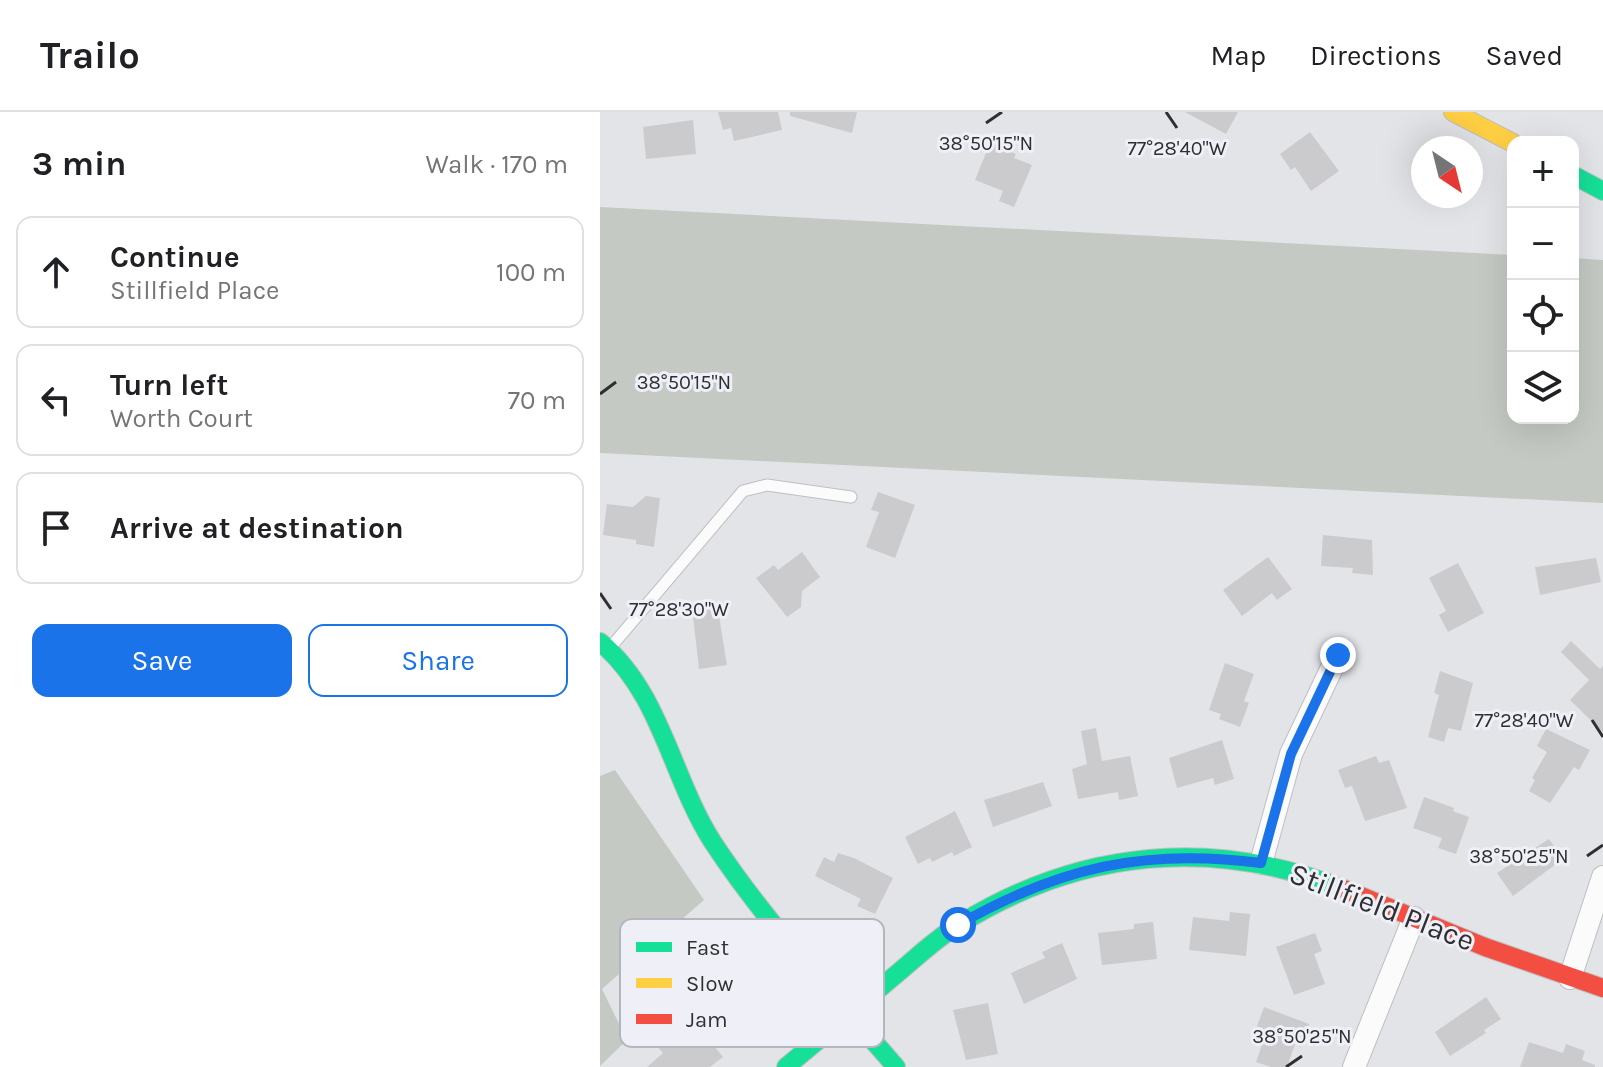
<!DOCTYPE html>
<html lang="en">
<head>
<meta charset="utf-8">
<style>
  :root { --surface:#fff; --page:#f2f2f2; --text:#202124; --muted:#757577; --line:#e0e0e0; --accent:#1a73e8 }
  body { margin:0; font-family:Karla,sans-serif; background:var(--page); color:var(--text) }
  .controls { position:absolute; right:24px; top:24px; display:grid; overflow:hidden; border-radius:16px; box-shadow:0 8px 32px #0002 }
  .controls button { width:72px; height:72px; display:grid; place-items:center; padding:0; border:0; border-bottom:2px solid var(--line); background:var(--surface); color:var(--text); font:40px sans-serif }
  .compass { position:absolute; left:811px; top:24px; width:72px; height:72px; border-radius:50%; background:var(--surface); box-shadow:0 8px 32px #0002; rotate:145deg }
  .stop { position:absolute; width:24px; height:24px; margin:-18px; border:6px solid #1a73e8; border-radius:50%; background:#fff }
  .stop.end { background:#1a73e8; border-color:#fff; box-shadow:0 2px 8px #0008 }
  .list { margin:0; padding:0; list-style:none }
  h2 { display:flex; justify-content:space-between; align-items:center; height:104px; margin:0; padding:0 32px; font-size:34px }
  h2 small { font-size:26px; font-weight:400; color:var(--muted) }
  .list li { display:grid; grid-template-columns:52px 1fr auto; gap:24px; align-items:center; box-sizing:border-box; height:112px; margin:0 16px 16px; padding:0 16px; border:2px solid var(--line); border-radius:16px }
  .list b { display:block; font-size:30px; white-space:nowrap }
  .list p { margin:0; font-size:26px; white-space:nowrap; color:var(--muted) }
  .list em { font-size:26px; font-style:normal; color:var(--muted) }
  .actions { display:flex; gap:16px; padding:24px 32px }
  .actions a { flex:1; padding:18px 0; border:2px solid var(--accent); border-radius:16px; text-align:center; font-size:28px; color:var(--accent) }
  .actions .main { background:var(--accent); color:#fff }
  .icon { flex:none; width:44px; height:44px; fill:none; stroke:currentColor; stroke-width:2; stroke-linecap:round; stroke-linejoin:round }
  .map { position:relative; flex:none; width:1003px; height:955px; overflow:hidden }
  header { display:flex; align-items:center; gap:48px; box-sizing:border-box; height:112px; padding:0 40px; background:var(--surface); border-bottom:2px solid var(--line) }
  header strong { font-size:38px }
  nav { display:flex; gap:44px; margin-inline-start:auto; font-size:28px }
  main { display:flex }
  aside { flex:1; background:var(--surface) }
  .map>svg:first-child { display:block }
  .green { fill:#c4cac3 }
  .building { fill:#cbcbce }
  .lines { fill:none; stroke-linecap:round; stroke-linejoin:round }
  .lane-casing { stroke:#bfbfc2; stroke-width:13 }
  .street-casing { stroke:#bfbfc2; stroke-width:24 }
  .fast-casing { stroke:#bfbfc2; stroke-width:20 }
  .slow-casing { stroke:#bfbfc2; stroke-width:20 }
  .jam-casing { stroke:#bfbfc2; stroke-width:20 }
  .lane { stroke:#fbfbfc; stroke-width:11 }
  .street { stroke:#fbfbfc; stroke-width:22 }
  .fast { stroke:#16e098; stroke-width:18 }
  .slow { stroke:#ffcf43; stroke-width:18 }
  .jam { stroke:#f24e42; stroke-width:18 }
  .route { stroke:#1a73e8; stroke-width:10 }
  .ticks { fill:none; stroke:#2f2f32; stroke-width:3 }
  .labels { text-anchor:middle; stroke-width:6; stroke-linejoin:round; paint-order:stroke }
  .street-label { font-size:30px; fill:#2f2f32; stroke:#eff0f7 }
  .key { fill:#eff0f7; stroke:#b5b6bc; stroke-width:2 }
  .key-label { font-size:22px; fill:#2f2f32 }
  .ticks-label { font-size:20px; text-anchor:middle; fill:#2f2f32; stroke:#eff0f7; stroke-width:6; stroke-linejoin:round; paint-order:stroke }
</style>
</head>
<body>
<header>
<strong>Trailo</strong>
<nav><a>Map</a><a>Directions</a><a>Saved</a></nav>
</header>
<main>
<aside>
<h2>3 min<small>Walk · 170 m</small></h2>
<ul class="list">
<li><svg class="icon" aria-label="ahead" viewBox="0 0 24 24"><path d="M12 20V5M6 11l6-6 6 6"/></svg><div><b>Continue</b><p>Stillfield Place</p></div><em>100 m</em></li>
<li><svg class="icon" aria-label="left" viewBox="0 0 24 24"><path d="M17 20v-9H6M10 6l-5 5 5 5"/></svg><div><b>Turn left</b><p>Worth Court</p></div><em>70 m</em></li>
<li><svg class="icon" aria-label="arrive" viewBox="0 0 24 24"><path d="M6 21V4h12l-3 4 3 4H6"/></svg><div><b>Arrive at destination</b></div></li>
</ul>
<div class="actions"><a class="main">Save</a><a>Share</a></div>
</aside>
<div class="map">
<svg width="1003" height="955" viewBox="0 0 1003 955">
  <rect width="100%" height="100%" fill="#e3e4e8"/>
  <path class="green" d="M0,95l913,48v163h60v-160l30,2v243l-1003,-50z
    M15,658l89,130 -102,89 25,51 -27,26v-290z"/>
  <path class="building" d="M118,0h60l4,18 -48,11 -3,-13 -8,2z
    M190,0h67l-5,21 -62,-17z
    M585,0h53l-12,22z
    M93,8l3,34 -50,5 -3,-32z
    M710,20l29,39 -28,20 -16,-24 -4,3 -11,-16z
    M390,31l26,11 -2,4 18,7 -18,42 -15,-6 4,-10 -28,-11z
    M278,380l37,13 -20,53 -29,-11 13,-35 -8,-2z
    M46,384l14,2 -6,49 -18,-3v-4l-33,-5 4,-31 26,3z
    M723,423l49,5 1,35 -21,-2 1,-5 -32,-2z
    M202,440l18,25 -18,14 -1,16 -14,10 -31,-39 18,-13 4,5z
    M668,445l24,32 -15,11 -5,-7 -30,23 -19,-26z
    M996,446l5,24 -61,13 -5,-28z
    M858,451l26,50 -36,19 -9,-17 7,-4 -17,-33z
    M117,492l10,61 -28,4 -7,-62z
    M971,529l29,28 3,-3v66l-33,-32 19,-20 -28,-28z
    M625,551l29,11 -10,27 5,2 -9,24 -21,-8 2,-5 -12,-4z
    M840,559l33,12 -12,48 -13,-3 -4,14 -16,-5 11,-42 -5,-2z
    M496,616l6,33 28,-5 8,40 -19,4 -1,-8 -40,7 -6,-30 15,-5 -6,-33z
    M946,617l44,21 -11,20 -5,-3 -24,36 -21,-12 6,-11 -3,-2 15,-26 -10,-6z
    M622,628l12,39 -19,6 -2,-7 -36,10 -8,-30z
    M776,644l3,7 10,-3 18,48 -42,13 -13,-35 -7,2 -7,-18z
    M443,670l9,24 -59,21 -9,-27z
    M824,685l30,11 -1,3 16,6 -13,37 -18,-6 4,-10 -29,-10z
    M355,699l17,36 -18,9 -2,-4 -20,10 -2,-4 -12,6 -13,-27z
    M949,727l14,20 -50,37 -16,-23z
    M238,741l16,5 39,20 -18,36 -18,-8 4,-7 -46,-23 9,-19 10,5z
    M630,800l20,2 -4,42 -57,-6 4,-33 36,4z
    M553,810l4,37 -55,6 -4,-32 36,-4v-5z
    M715,821l7,18 -8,3 11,30 -31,11 -18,-48z
    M462,831l15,36 -53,25 -13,-31 34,-15 -3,-6z
    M886,885l15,22 -17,11 2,3 -36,23 -15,-24z
    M388,891l10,51 -32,6 -13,-50z
    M664,895l45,17 -8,23 -6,-3 -8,23h-16l-15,-5 9,-26 -10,-4z
    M98,914l25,31 -13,10h-63l16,-14 -7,-8 12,-10 7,8z
    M929,930l34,11 3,-9 19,7 -3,9 13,5v2h-75z"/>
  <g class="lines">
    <g class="lane-casing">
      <path id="lane" d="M10,536l133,-157 24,-6 84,12"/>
    </g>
    <g class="street-casing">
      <path id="street" d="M661,751l30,-109 47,-99
        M970,866l33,-101
        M754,955l60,-149"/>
    </g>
    <g class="fast-casing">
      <path id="fast" d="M973,63l30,16
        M0,530c61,51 71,134 112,199 53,81 121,153 184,226
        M186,955c36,-30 72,-60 107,-90 22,-18 43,-39 67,-53 121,-75 253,-87 384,-35"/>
    </g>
    <g class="slow-casing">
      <path id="slow" d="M853,0l60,31"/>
    </g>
    <g class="jam-casing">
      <path id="jam" d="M744,777l141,58 118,41"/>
    </g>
    <use href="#lane" class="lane"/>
    <use href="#street" class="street"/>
    <use href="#fast" class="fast"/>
    <use href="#slow" class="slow"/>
    <use href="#jam" class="jam"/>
  </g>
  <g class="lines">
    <path class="route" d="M358,813c101,-58 187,-77 303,-62l30,-109 47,-99"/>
  </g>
  <path class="ticks" d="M566,0l11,16M386,11l16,-11M0,282l16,-12M0,481l11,16M992,608l11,17M987,744l16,-11M686,955l16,-11"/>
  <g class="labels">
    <g class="street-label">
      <text transform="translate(782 795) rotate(21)" y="10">Stillfield Place</text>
    </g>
  </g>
  <rect x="20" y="807" width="264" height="128" rx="12" class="key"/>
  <rect x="36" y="830" width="36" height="10" fill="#16e098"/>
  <rect x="36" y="866" width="36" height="10" fill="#ffcf43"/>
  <rect x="36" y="902" width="36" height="10" fill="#f24e42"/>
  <g class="key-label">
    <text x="86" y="843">Fast</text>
    <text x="86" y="879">Slow</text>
    <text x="86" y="915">Jam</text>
  </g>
  <g class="ticks-label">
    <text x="386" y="38">38°50'15"N</text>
    <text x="577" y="43">77°28'40"W</text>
    <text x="84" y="277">38°50'15"N</text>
    <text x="79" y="504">77°28'30"W</text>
    <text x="924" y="615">77°28'40"W</text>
    <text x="919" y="751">38°50'25"N</text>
    <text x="702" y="931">38°50'25"N</text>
  </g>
</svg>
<div class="controls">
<button>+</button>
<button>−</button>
<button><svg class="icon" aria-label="locate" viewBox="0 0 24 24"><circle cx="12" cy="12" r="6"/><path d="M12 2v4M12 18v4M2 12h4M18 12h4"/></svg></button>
<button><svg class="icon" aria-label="layers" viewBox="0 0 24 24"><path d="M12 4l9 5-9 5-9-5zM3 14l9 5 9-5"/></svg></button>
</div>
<svg class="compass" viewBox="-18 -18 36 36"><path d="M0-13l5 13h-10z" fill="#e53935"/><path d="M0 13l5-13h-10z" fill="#757577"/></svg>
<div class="stop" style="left:358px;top:813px"></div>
<div class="stop end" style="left:738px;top:543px"></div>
</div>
</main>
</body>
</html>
